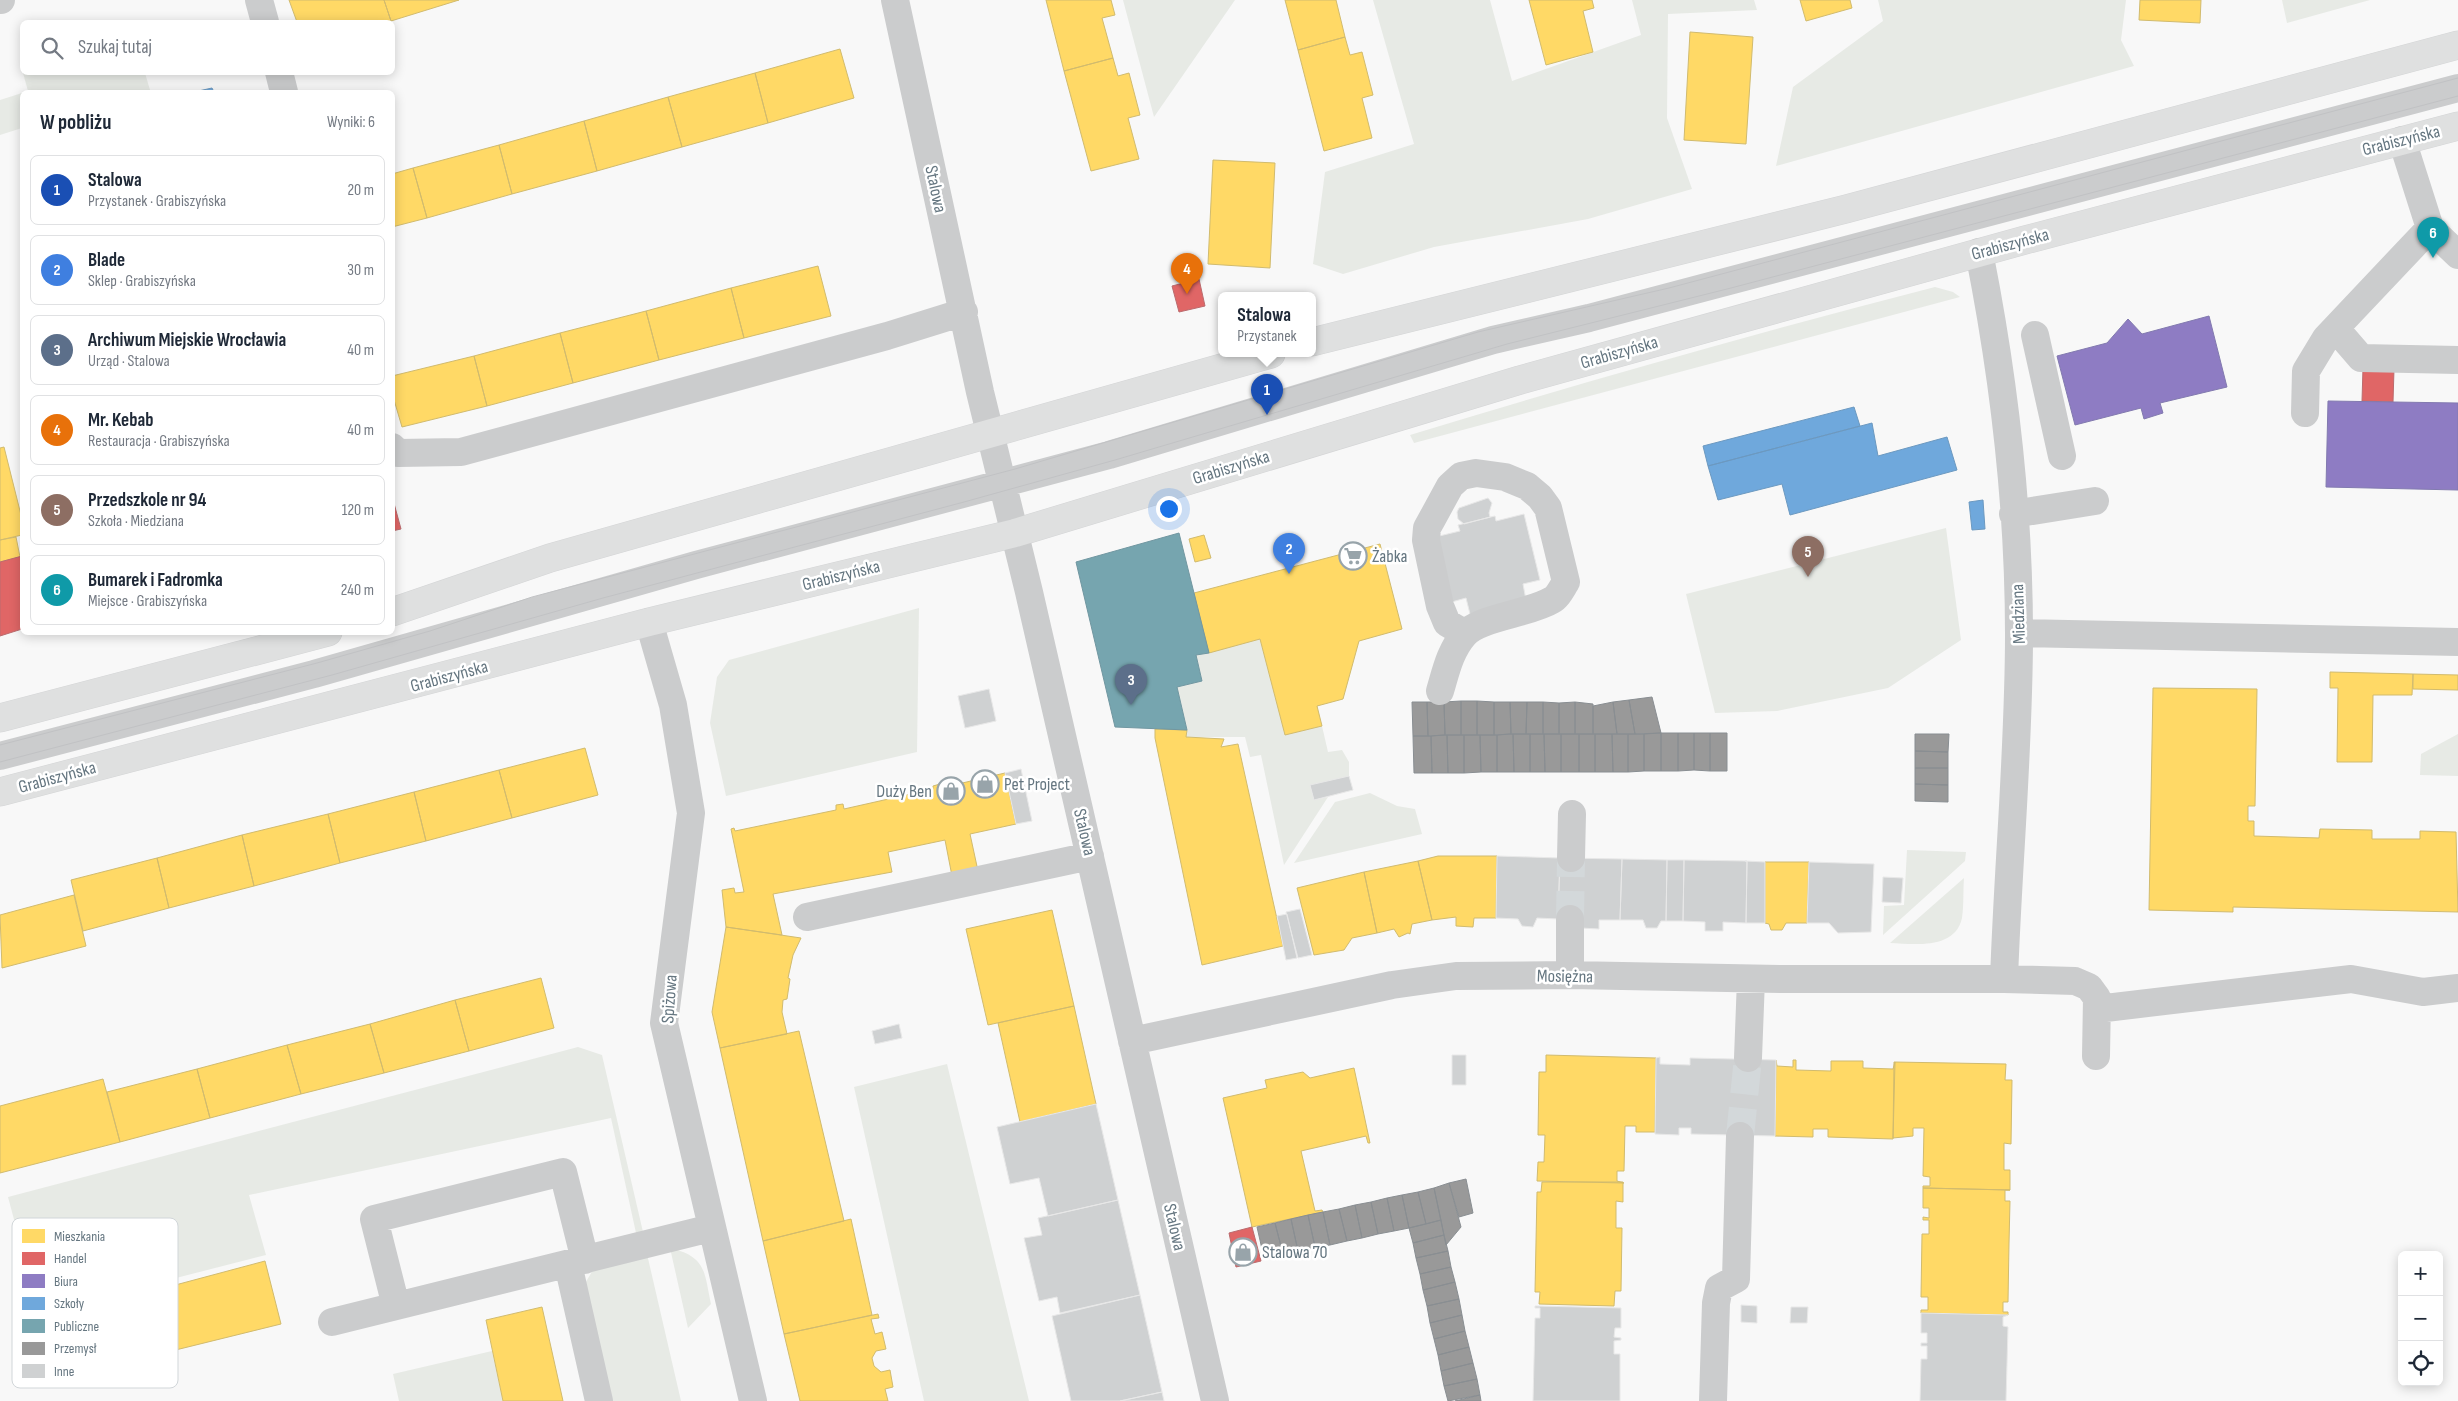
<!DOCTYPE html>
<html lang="pl">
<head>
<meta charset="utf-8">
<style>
  :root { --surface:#fff; --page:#f6f6f7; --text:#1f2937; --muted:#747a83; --line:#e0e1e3; --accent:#2563eb }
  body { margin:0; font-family:"Sofia Sans Condensed",sans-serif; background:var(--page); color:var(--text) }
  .controls { position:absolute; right:15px; bottom:15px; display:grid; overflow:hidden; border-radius:8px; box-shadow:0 2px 12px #0003 }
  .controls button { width:45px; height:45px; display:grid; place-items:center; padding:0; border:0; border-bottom:1px solid var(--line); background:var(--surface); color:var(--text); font:25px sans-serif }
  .you { position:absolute; left:1168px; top:508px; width:18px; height:18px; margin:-12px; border:4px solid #fff; border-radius:50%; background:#1a73e8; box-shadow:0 0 0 8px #1a73e833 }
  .badge { display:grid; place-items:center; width:32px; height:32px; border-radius:50%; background:var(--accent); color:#fff; font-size:16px; font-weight:700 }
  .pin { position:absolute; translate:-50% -41px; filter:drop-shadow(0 1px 2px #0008) }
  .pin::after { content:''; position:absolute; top:26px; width:18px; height:15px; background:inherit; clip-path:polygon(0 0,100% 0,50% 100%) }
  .popup { position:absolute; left:1218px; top:292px; width:98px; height:65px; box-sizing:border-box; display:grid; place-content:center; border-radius:8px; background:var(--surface); filter:drop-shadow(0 1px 4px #0005); font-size:16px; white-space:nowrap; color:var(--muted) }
  .popup b { font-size:19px; color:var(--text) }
  .popup::after { content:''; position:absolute; left:50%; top:100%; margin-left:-10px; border:10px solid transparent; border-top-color:var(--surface) }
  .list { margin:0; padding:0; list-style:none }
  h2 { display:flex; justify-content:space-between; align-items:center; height:65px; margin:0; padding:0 20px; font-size:21px }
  h2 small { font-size:16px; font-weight:400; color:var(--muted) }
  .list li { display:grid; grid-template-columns:32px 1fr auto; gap:15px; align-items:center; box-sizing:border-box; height:70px; margin:0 10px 10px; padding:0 10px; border:1px solid var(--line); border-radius:8px }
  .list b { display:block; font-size:19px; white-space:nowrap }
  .list p { margin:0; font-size:16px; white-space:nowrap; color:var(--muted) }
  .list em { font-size:16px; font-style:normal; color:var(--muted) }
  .icon { flex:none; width:28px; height:28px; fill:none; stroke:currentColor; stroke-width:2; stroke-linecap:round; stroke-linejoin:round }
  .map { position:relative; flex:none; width:2458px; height:1401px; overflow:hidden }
  .search { position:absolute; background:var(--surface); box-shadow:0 2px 12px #0003; left:20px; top:20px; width:375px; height:55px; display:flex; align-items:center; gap:12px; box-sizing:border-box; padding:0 18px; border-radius:8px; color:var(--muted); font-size:19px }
  .panel { position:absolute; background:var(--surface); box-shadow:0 2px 12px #0003; left:20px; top:90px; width:375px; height:545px; border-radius:8px }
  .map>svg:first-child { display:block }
  .green { fill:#e7eae5 }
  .homes { fill:#ffd966; stroke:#d1bb6e }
  .shops { fill:#e06666; stroke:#bb6b6e }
  .offices { fill:#8e7cc3; stroke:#827aaf }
  .schools { fill:#6fa8dc; stroke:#6c99c0 }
  .public { fill:#76a5af; stroke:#7197a1 }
  .industry { fill:#999; stroke:#898e92 }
  .building { fill:#cfd1d2; stroke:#e8e8e8 }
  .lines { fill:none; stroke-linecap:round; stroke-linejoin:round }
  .minor-tunnel { stroke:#d3d8da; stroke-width:28; stroke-dasharray:28 14; stroke-linecap:butt }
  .major-casing { stroke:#d4d5d6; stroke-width:29 }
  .minor { stroke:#cbcccd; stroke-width:28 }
  .major { stroke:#dfe0e0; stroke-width:28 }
  .tram { stroke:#c1c2c4; stroke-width:1 }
  .labels { text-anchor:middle; stroke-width:5; stroke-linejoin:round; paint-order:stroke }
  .street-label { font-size:18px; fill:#657680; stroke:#fff }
  .poi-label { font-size:18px; fill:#657680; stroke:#fff; text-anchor:start }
  .key { fill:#fff; stroke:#d1d6d9; stroke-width:1 }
  .key-label { font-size:14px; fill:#657680 }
</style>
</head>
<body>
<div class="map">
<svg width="2458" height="1401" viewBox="0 0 2458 1401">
  <rect width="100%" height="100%" fill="#f8f8f8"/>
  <path class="green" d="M1123,0h112l-81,117z
    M1373,0h117l22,81 129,-46 -9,-35h122l3,10 -89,4 -1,104 25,71 -104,30 -154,28 -91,27 -30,-10 12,-92 89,-28z
    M1878,0h248l-5,40 13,26 -358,100 17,-79 90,-66z
    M2282,0h88l-83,23z
    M23,73h122l5,17 -8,2h-118l4,-1z
    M22,93v35l-22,7v-35z
    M1935,287l18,5 7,5 -546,146 -4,-8c174,-53 349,-103 525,-148z
    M1946,528l15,112 -73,48 -111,23 -62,2 -29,-119z
    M919,608l-2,144 -191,44 -16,-73 7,-46 12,-17z
    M1260,639l25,95 37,-8 6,26 14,-2 7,12v14l-39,10 4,14 14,-3 -44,68 -23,-110 -11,2 -5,-20h-59l1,-7 -10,-43 25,-6 -6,-26z
    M2458,734v42l-38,-1 1,-21z
    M1370,793l27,13 18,3 7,25 -128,29 41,-61z
    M1907,850l59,2 -1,9 -82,74 1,-29 20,-1z
    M1964,878c-1,13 0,27 -2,40 -7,32 -48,26 -72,25z
    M578,1047l24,8 41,177 -7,1 -25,-115 -362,77 17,60 -227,58 -31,-116z
    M947,1064l82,337h-105l-70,-314z
    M670,1248c37,9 34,24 41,56l-23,24z
    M647,1254l34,147h-71l-26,-116 9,-15z
    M492,1351l11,50h-104l-6,-27z"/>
  <path class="homes" d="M289,0h95l7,21 -94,1z
    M384,0h75l-68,21z
    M1046,0h65l4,15 -13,3 11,40 -49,13z
    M1285,0h51l9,37 -47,13z
    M1529,0h63l2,8 -11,3 10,41 -47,13z
    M1800,0h50l2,8 -46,13z
    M2140,0h61l-1,23 -61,-3z
    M1690,32l63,5 -7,107 -62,-4z
    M1345,37l5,18 12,-3 11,43 -11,3 10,40 -48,13 -26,-101z
    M840,49l14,49 -86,25 -13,-50z
    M1113,58l5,18 11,-3 11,42 -12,3 11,41 -48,12 -27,-100z
    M755,73l13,50 -86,24 -14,-50z
    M668,97l14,50 -85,24 -13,-50z
    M584,121l13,50 -85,23 -13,-49z
    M499,145l13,49 -85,24 -14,-50z
    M1213,160l62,3 -5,105 -62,-4z
    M413,168l14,50 -35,9v-53z
    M818,266l13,50 -87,22 -13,-50z
    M731,288l13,50 -85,22 -13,-49z
    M646,311l13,49 -86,23 -13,-50z
    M560,333l13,50 -86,23 -13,-50z
    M474,356l13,50 -85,21 -10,-34v-17z
    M4,447l18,72v16l-22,5v-92z
    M1204,535l7,23 -16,4 -6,-23z
    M16,537l4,20 -20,5v-22z
    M1380,544l22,85 -43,12 -16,58 -26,7 5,20 -37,9 -25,-96 -51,14 -15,-60z
    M2330,672l83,2 -1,21h-39l-1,67h-35l1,-74h-8z
    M2413,674l45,1v15l-45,-1z
    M2153,688l104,1 -2,117h-7v15h6v15l65,2 1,-9 52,1v9h48v-8l36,1 2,80 -225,-5v5l-84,-2z
    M1155,729l32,1 -1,7 38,2 -3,8 17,-3 45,202 -81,19 -47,-227z
    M585,748l13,47 -86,23 -13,-48z
    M499,770l13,48 -86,23 -12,-49z
    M1005,773l11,51 -46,10 8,37 -26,5 -7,-36 -57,12 4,20 -119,22 9,41 -56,-8 -4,-37 12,-2 1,5 9,-1 -13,-63 3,-1 1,3 101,-21v-5l7,-1 1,5 89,-20v-3l7,-2 1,4z
    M414,792l12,49 -86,22 -12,-49z
    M328,814l12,49 -86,23 -12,-51z
    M242,835l12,51 -85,22 -12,-50z
    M1438,856h59l-1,62h-22l-1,9 -17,-1v-9l-24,3 -14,-59z
    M157,858l12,50 -86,23 -12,-51z
    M1418,861l14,59 -20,4 -2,10 -2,-1 -9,4 -5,-8 -17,4 -13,-61z
    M1765,862h44l-2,61h-21l-4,7h-11l-2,-6 -4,-1z
    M1364,872l13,61 -25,5 -8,12 -30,5 -17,-67z
    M74,895l12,51 -84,22 -2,-53z
    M1052,910l22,96 -86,19 -22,-96z
    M726,927l75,11 -8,17 -5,23 2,1 -3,20 -4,1 -1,12 5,22 -67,14 -8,-36z
    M541,978l13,50 -85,23 -14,-51z
    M455,1000l14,51 -85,22 -14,-49z
    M1074,1006l22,98 -76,18 -22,-99z
    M370,1024l14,49 -83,21 -14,-49z
    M799,1031l45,190 -81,20 -43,-193z
    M287,1045l14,49 -91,24 -13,-49z
    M1546,1055l110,3 -1,74h-19v-6h-11l-1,45h-7v10l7,2 -87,-2 1,-19h6l1,-27h-7l1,-63h7z
    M1776,1060l1,6 16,1v-7h3v10l35,1v-10h32v7l30,1 2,-7 -2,77 -65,-2v-8h-15v8l-38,-1z
    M1894,1062l112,2 -1,16h7l-1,64 -7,-1v27h6v20l-87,-2v-2h7v-9l-7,-1 1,-48h-11v8l-20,2z
    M1354,1068l16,75h-2l-2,-7 -65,15 14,60 7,-1 1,2 -71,15 -29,-129 44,-10 -2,-8 38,-8 7,6z
    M197,1069l13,49 -90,24 -13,-50z
    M103,1079l17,63 -120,31v-67z
    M1542,1182h81v20l-7,-1v27h6l-1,63h-6l-1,15 -75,-2 1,-12h-5l2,-100h4z
    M1923,1188l87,2h-5v11h5l-1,42 -1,59h-5v10h5v3l-87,-2v-3h7v-13h-7l1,-63h7v-14h-6v-3l6,1v-10h-6z
    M851,1219l21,96 -88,19 -21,-93z
    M265,1261l16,63 -223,55 -17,-58z
    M542,1307l21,94h-60l-17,-81z
    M878,1314l1,4 -8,1 4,15 7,-2 4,17 -10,2 -4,7 2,8 7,6 9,-2 3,17 -8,2 3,12h-88l-16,-67z"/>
  <path class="shops" d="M1199,279l6,27 -26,6 -7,-26z
    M2363,368l31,1 -1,33 -31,-1z
    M392,496l9,33 -9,2z
    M22,556v73l-22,7v-74z
    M1252,1227l9,34 -25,6 -7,-34z"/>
  <path class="offices" d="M2209,316l18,71 -67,16 3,10 -19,6 -3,-11 -66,17 -18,-69 50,-13 21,-24 14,15z
    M2328,401l130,2v87l-132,-3z"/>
  <path class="schools" d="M212,88l2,4h-20z
    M1854,407l6,19 -152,40 -5,-20z
    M1872,423l6,33 69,-19 10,33 -167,45 -8,-31 -64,16 -10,-34z
    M1983,500l2,29 -13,1 -3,-28z"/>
  <path class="public" d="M1179,533l30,120 -13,2 6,26 -25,6 10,43 -72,-3 -39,-165z"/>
  <path class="industry" d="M1652,697l9,36 -26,1 -6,-34z
    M1629,700l6,34h-18l-4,-32z
    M1461,701v34h-16l-1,-33z
    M1461,701h16v34h-16z
    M1477,701l17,1v33h-17z
    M1412,702h15l1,34h-15z
    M1427,702h17l1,33 -17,1z
    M1494,702h16l1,32 -17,1z
    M1510,702h17l-1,32h-15z
    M1527,702h16v32h-17z
    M1543,702l16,1v31h-16z
    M1575,702v32h-16v-31z
    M1575,702l18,2v30h-18z
    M1613,702l4,32h-24v-28z
    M1661,733v38h-17v-37z
    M1661,733h17v38h-17z
    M1678,733h16v37l-16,1z
    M1694,733h16v38l-16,-1z
    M1710,733h17v38h-17z
    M1511,734h2l1,38h-17v-37z
    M1513,734h17v38h-16z
    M1530,734h14l1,38h-15z
    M1544,734h17v38h-16z
    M1561,734h18v38h-18z
    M1579,734h16v38h-16z
    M1595,734h17l1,38h-18z
    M1612,734h16v38h-15z
    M1628,734h16v37l-16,1z
    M1915,734h34l-1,18 -33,-1z
    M1445,735h2l1,38h-16l-1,-37z
    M1447,735h17v38h-16z
    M1464,735h16l1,37 -17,1z
    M1480,735h17v37h-16z
    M1413,736h18l1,37h-18z
    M1915,751l33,1v16h-33z
    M1915,768h33v17l-33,-1z
    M1915,784l33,1v17l-33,-1z
    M1466,1179l7,34 -14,4 -10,-34z
    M1449,1183l12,44 -15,18 -12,-57z
    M1434,1188l7,32 -15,4 -8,-32z
    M1418,1192l8,32 -17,4 -7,-33z
    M1402,1195l7,33 -15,3 -7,-33z
    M1387,1198l7,33 -16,3 -7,-32z
    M1371,1202l7,32 -16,4 -7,-33z
    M1355,1205l7,33 -15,3 -8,-32z
    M1339,1209l8,32 -17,4 -7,-33z
    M1323,1212l7,33 -15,2 -7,-32z
    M1308,1215l7,32 -17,4 -7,-32z
    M1291,1219l7,32 -15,3 -8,-31z
    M1441,1220l3,15 -31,8 -4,-15z
    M1275,1223l8,31 -19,4 -7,-31z
    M1444,1235l4,16 -32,7 -3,-15z
    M1448,1251l3,16 -31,7 -4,-16z
    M1451,1267l4,15 -32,8 -3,-16z
    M1455,1282l4,17 -32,7 -4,-16z
    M1459,1299l3,16 -32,8 -3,-17z
    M1462,1315l3,16 -31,8 -4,-16z
    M1465,1331l4,16 -31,8 -4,-16z
    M1469,1347l4,16 -32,8 -3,-16z
    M1473,1363l4,16 -33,7 -3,-15z
    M1477,1379l3,16 -32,6 -4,-15z
    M1480,1395l1,6h-26z"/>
  <path class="building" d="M1488,498l4,5 -3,10 1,4 -26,7 -6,-5 -1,-7 2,-4z
    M1524,514l16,66 -17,4 3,16 -56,14 -4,-16 -18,5 -17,-65 29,-7 -2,-6 37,-9 1,5z
    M989,689l7,32 -31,7 -7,-32z
    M1021,769l11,52 -16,3 -11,-51z
    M1349,776l4,14 -39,10 -4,-15z
    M1497,856l63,2 -2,61 -21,-1 -4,9 -11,-1 -4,-7 -22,-1z
    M1560,858l62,1 -2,61h-21v9l-18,-1 -23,-9z
    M1622,859l45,1 -1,61h-5l-4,7h-11l-3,-8h-23z
    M1667,860h17l-1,61h-17z
    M1684,860l63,1 -1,62 -23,-1v9h-18v-9l-22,-1z
    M1745,861l20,1v61h-19l1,-62z
    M1809,862l65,2 -3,68 -33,1 -9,-10h-22z
    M1883,877l20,1 -2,25 -19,-1z
    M1300,909l12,46 -14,3 -12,-46z
    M1287,914l10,44 -11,2 -9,-44z
    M899,1024l3,14 -27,6 -3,-13z
    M1452,1055h14v30h-14z
    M1660,1057v7l30,1v-7l86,2 -1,76 -84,-2v-6h-12v7l-24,-1 1,-76z
    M1096,1104l22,96 -70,16 -9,-38 -29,6 -13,-57z
    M1118,1200l22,95 -80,18 -3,-16 -18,4 -15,-63 18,-3 -4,-17z
    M1140,1295l22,97 -42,9h-49l-19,-85z
    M1741,1305l16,1v17l-16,-1z
    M1535,1306l86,2v20h-6l-1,9 7,1v2l-7,1v13h6v47h-87l2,-83h5v-10h-5z
    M1791,1307h17l-1,16h-17z
    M1921,1313l87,2 -5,2v9l5,1 -2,74h-86l1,-42h6v-13h-6v-3h6v-10h-6z
    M1162,1392l2,9h-44z"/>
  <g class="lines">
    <path class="minor-tunnel" d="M1570,919l1,-61
      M1740,1136l8,-78"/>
    <g class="major-casing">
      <path id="major" d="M1312,342l534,-133 612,-164
        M392,612l158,-54 721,-204
        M0,718l328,-86
        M0,792l649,-170 366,-89 505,-153 505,-140 433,-114"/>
    </g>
    <path class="minor" d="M0,0h1
      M259,0l6,22
      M895,0l85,392 49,200 186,809
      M279,72l5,20
      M2402,140l28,88 28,27
      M1979,252c25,126 40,255 40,383 0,115 -11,229 -15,344
      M2336,329l25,29 97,2
      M2035,335l27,121
      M2305,413l1,-42 20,-33 104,-110
      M392,447l6,6 63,-1 426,-116 77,-24
      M2013,514l82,-13
      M649,622l24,83 18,108 -27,210 89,378
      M2019,633l439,9
      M1440,691c6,-20 10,-40 24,-56 15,-18 65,-21 88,-35 6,-3 10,-12 14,-18l-18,-74 -8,-11 -13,-11 -22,-9 -29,-4 -15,3 -11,10 -18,33 -5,9 -1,12 14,66 7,17 17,10
      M0,756l314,-82 382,-109 413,-110 384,-115 96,-22 869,-230
      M1571,858l1,-44
      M807,917l283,-61
      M1570,975v-56
      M2097,1009l254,-30 72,13 35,-4
      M1132,1041l260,-56 64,-9 114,-1 213,4h221l71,2 14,6 8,11 -1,58
      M1748,1058l3,-79
      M568,1264l31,137
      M396,1306l-22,-87 189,-47 22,88
      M332,1322l379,-94
      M1713,1401l3,-98 3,-15 17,-9 4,-143"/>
    <use href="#major" class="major"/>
    <path class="tram" d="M0,745l317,-82 113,-32 102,-34 483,-128 463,-137 191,-44 789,-210
      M0,762l332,-87 271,-77 361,-96 151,-42 392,-116 224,-56 727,-192"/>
  </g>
  <defs>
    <g id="supermarket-ring" transform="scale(1.4375)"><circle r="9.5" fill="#fff" stroke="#98a4aa" stroke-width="1.5"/><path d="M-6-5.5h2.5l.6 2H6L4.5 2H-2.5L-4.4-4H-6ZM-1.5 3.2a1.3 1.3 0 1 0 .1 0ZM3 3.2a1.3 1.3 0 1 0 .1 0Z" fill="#98a4aa"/></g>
    <g id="shop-ring" transform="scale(1.4375)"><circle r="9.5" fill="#fff" stroke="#98a4aa" stroke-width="1.5"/><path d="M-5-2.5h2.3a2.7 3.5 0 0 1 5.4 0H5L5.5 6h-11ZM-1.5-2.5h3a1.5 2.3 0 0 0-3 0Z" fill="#98a4aa"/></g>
  </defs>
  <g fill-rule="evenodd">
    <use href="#supermarket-ring" x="1353" y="556"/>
    <use href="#shop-ring" x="985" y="784"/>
    <use href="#shop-ring" x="951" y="791"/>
    <use href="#shop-ring" x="1243" y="1252"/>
  </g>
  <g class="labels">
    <g class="street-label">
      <text transform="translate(2401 140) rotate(-14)" y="6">Grabiszyńska</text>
      <text transform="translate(936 189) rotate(78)" y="6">Stalowa</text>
      <text transform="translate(2010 244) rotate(-15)" y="6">Grabiszyńska</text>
      <text transform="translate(1619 352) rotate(-16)" y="6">Grabiszyńska</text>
      <text transform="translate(1231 467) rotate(-17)" y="6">Grabiszyńska</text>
      <text transform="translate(841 575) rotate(-14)" y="6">Grabiszyńska</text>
      <text transform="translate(2018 614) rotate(-92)" y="6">Miedziana</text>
      <text transform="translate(449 676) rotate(-15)" y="6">Grabiszyńska</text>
      <text transform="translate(57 777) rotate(-15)" y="6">Grabiszyńska</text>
      <text transform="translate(1085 832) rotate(77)" y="6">Stalowa</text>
      <text transform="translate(1565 976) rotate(1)" y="6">Mosiężna</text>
      <text transform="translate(669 999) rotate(-86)" y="6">Spiżowa</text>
      <text transform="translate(1175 1227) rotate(77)" y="6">Stalowa</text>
    </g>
    <g class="poi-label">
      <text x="1372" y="562">Żabka</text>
      <text x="1004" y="790">Pet Project</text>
      <text x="932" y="797" text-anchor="end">Duży Ben</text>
      <text x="1262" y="1258">Stalowa 70</text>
    </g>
  </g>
  <rect x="12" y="1218" width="166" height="170" rx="8" class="key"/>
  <rect x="22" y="1229" width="23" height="14" fill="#ffd966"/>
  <rect x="22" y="1252" width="23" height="13" fill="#e06666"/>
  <rect x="22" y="1274" width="23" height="14" fill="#8e7cc3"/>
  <rect x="22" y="1297" width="23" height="13" fill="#6fa8dc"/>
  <rect x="22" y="1319" width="23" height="14" fill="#76a5af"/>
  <rect x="22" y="1342" width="23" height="13" fill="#999"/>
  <rect x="22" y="1364" width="23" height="14" fill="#cfd1d2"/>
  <g class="key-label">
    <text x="54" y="1241">Mieszkania</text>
    <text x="54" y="1263">Handel</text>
    <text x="54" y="1286">Biura</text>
    <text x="54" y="1308">Szkoły</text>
    <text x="54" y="1331">Publiczne</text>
    <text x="54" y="1353">Przemysł</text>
    <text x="54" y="1376">Inne</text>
  </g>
</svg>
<div class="controls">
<button>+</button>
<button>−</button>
<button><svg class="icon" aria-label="locate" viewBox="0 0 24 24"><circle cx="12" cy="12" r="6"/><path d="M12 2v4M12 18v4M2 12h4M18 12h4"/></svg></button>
</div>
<div class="you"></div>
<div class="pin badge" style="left:1267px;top:415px;background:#1a4fb4">1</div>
<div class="popup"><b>Stalowa</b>Przystanek</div>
<div class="pin badge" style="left:1289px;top:574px;background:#3f7fe0">2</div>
<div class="pin badge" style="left:1131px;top:705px;background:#5c6f8a">3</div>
<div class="pin badge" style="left:1187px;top:294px;background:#e8710a">4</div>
<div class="pin badge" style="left:1808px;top:577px;background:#8d6e63">5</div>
<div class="pin badge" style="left:2433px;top:258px;background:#0f9aa8">6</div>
<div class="search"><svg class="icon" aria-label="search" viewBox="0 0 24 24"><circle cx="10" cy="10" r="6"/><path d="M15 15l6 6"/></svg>Szukaj tutaj</div>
<section class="panel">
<h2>W pobliżu<small>Wyniki: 6</small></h2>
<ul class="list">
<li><span class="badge" style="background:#1a4fb4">1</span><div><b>Stalowa</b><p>Przystanek · Grabiszyńska</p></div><em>20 m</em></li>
<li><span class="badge" style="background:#3f7fe0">2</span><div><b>Blade</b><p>Sklep · Grabiszyńska</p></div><em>30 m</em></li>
<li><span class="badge" style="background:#5c6f8a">3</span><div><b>Archiwum Miejskie Wrocławia</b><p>Urząd · Stalowa</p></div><em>40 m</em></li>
<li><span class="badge" style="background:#e8710a">4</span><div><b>Mr. Kebab</b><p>Restauracja · Grabiszyńska</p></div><em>40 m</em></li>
<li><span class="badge" style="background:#8d6e63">5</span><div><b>Przedszkole nr 94</b><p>Szkoła · Miedziana</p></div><em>120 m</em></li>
<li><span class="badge" style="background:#0f9aa8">6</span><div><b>Bumarek i Fadromka</b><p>Miejsce · Grabiszyńska</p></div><em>240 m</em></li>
</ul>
</section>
</div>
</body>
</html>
